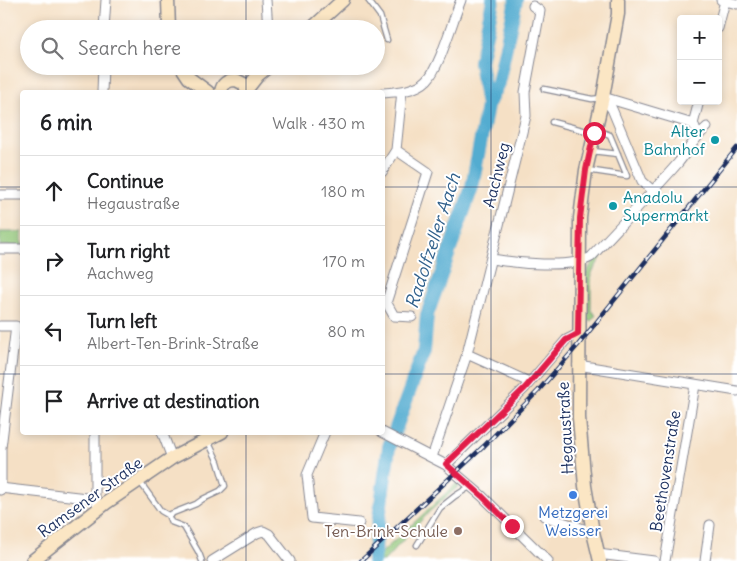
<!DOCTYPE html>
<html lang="en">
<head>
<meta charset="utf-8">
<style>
  :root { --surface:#fff; --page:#f6f6f6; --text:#202124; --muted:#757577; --line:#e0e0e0 }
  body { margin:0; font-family:Delius,sans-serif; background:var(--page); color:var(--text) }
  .controls { position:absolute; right:15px; top:15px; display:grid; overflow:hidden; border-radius:5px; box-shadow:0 2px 8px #0003 }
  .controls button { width:45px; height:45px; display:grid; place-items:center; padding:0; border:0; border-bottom:1px solid var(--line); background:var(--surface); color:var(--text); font:25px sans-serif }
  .stop { position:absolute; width:15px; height:15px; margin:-11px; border:4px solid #e11d48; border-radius:50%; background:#fff }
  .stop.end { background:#e11d48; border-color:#fff; box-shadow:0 1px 5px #0008 }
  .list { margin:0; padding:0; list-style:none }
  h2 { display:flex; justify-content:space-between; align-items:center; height:65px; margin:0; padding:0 20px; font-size:21px }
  h2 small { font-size:16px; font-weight:400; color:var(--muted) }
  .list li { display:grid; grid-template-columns:32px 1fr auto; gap:15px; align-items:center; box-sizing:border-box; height:70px; padding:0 20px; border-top:1px solid var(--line) }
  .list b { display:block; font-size:19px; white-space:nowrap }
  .list p { margin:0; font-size:16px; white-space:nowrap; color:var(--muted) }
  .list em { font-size:16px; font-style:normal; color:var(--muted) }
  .icon { flex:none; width:28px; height:28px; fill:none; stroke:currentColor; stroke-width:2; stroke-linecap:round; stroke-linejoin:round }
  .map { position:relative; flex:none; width:737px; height:561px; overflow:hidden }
  .search { position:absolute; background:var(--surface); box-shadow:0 2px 8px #0003; left:20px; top:20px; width:365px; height:55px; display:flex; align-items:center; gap:12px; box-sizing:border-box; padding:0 18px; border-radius:28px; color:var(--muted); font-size:19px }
  .panel { position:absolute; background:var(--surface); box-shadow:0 2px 8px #0003; left:20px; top:90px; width:365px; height:345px; border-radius:5px }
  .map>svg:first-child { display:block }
  .green { fill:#90c576; stroke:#567a6a }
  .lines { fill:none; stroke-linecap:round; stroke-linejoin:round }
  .river { stroke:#52acd0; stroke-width:14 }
  .lane-casing { stroke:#888892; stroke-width:7 }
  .street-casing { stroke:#888892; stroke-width:11 }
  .secondary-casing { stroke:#888892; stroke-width:15 }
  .lane { stroke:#fff; stroke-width:4.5 }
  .street { stroke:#fff; stroke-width:9 }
  .secondary { stroke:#fbe6c4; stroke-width:12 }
  .rail-casing { stroke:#1b2f5e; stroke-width:4.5 }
  .rail { stroke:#fff; stroke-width:2.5; stroke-dasharray:8; stroke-linecap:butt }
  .route { stroke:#e11d48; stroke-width:6 }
  .grid { fill:none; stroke:#1b2f5e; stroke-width:1; stroke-opacity:0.55 }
  .culture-dot { fill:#0f9aa8; stroke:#fff; stroke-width:2 }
  .shop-dot { fill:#3f7fe0; stroke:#fff; stroke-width:2 }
  .education-dot { fill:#8d6e63; stroke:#fff; stroke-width:2 }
  .labels { text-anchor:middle; stroke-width:4; stroke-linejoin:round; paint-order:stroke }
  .culture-label { font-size:16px; fill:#0d838f; stroke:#fff; text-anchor:end }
  .street-label { font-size:16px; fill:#1b2f5e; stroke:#fff }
  .shop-label { font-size:16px; fill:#366cbe; stroke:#fff }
  .education-label { font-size:16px; fill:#785e54; stroke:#fff; text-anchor:end }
  .water-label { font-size:18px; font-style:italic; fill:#31618c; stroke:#fff }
</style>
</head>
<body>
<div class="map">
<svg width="737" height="561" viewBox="0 0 737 561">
  <rect width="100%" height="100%" fill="#fff"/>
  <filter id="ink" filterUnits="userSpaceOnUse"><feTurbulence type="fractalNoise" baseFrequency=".02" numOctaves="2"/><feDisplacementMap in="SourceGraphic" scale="10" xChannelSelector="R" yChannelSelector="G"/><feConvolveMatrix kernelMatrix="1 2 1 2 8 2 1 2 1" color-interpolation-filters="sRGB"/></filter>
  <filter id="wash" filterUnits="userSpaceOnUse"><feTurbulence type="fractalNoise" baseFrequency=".0096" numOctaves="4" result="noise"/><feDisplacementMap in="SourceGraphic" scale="20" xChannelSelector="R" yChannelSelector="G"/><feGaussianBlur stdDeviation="1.12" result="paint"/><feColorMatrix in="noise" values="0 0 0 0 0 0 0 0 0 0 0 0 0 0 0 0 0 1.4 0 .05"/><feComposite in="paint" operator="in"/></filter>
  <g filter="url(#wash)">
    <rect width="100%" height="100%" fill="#f5e0c5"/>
    <path class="green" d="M0,232h22v14h-22z
      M597,255h4v3l-10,16v37l5,4 -5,6 -6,-1v-45z
      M458,482l2,3 -30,26 -46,50h-7l1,-5z"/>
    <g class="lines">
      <path class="river" d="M487,106l11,-23 18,-83
        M373,561l16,-114 35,-96 3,-36 45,-128 15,-81 -7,-44 13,-62"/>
    </g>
  </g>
  <g filter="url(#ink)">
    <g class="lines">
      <g class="lane-casing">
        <path id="lane" d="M368,0l12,16 7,24
          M544,89l48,10 10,-1
          M552,122l42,11
          M592,151l26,3
          M587,170l40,6 -17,-41 -13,-5
          M140,482l21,29 7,4 28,-11 7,-5 17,-8 5,-5 -7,-24 -10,-21
          M168,515l3,7 13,5 15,26 3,8
          M417,545l23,-37 15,-12 16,-10"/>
      </g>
      <g class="street-casing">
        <path id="street" d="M266,0l2,29
          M721,0l16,4
          M718,28l7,-27
          M104,29l2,-29
          M102,92l1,-26
          M382,93c15,-1 34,-2 45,-13 13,-13 26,-61 34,-80
          M603,97l9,12 30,72 11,10
          M603,97l90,27
          M695,127l-2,-3 6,-23
          M382,172l14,-22 6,-59
          M0,195h22
          M0,249h22
          M492,259c23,4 79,10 99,-2 29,-31 59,-62 87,-94 10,-12 17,-26 29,-36
          M382,300h5l41,-128 -32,-22
          M385,300l9,16 18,1
          M0,326h16l-15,122v40l-1,2
          M467,354l62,28
          M578,365l159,26
          M95,432v67l2,4
          M162,432l10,26
          M325,432l-18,43 5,43 47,5
          M382,432l64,33 36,31 66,65
          M432,457l35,-103 59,-238 -1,-24 15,-81 -7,-5
          M446,465l79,-77 41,-48 12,-6
          M0,488l95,11
          M544,516l49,16
          M598,554l56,7
          M212,561l45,-28 6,-2 6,3 21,27
          M665,561l30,-176
          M705,561l5,-36"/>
      </g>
      <g class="secondary-casing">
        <path id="secondary" d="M168,0l1,29
          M311,29l32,-29
          M181,66l8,12 19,14
          M247,89l11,-14 11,-9
          M221,92c1,-8 6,-12 15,-12l8,4 3,8
          M32,561l74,-58 66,-45 50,-26
          M600,561l-7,-29 -8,-46 -6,-68 1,-200 6,-48 17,-73 15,-83v-14"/>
      </g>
      <use href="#lane" class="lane"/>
      <use href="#street" class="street"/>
      <use href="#secondary" class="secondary"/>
      <g class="rail-casing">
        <path id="rail" d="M361,561l123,-115 54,-55 40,-46 159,-197"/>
      </g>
      <use href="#rail" class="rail"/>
    </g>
  </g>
  <g class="lines" filter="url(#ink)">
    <path class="route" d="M512,526l-30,-30 -36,-32 79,-76 41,-48 12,-6 2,-116 6,-48 8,-37"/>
  </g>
  <path class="grid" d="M246,0v29M491,0v561M246,66v26M0,187h22M382,187h355M0,374h22M382,374h355M246,432v129"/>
  <g class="culture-dot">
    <circle cx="715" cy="140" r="5"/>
    <circle cx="613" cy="206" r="5"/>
  </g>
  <circle class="shop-dot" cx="573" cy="495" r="5"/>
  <circle class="education-dot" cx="458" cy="531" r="5"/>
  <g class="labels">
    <g class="culture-label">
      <text x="705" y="137">Alter<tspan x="705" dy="18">Bahnhof</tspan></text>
      <text x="623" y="203" text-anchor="start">Anadolu<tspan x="623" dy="18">Supermarkt</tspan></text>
    </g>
    <g class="street-label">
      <text transform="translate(496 175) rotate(-76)" y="6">Aachweg</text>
      <text transform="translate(565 428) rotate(-93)" y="6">Hegaustraße</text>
      <text transform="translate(665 471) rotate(-81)" y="6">Beethovenstraße</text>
      <text transform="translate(90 497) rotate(-36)" y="6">Ramsener Straße</text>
    </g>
    <g class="shop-label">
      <text x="573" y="518">Metzgerei<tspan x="573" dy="18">Weisser</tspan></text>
    </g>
    <g class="education-label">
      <text x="448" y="537">Ten-Brink-Schule</text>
    </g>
    <g class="water-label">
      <text transform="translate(433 241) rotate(-72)" y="6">Radolfzeller Aach</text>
    </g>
  </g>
</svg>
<div class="controls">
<button>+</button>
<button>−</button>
</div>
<div class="stop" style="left:594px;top:133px"></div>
<div class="stop end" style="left:512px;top:526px"></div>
<div class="search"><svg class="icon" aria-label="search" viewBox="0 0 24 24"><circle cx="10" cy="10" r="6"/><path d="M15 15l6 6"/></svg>Search here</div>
<section class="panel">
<h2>6 min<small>Walk · 430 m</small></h2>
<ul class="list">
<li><svg class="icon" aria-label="ahead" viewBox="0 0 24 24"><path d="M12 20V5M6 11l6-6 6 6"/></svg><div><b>Continue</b><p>Hegaustraße</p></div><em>180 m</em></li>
<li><svg class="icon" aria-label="right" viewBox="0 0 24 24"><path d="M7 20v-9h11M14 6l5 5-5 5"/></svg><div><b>Turn right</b><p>Aachweg</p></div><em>170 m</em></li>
<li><svg class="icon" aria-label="left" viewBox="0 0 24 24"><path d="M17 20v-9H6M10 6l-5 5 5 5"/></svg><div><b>Turn left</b><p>Albert-Ten-Brink-Straße</p></div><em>80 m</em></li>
<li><svg class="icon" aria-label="arrive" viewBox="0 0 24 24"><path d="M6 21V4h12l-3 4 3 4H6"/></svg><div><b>Arrive at destination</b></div></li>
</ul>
</section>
</div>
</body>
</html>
